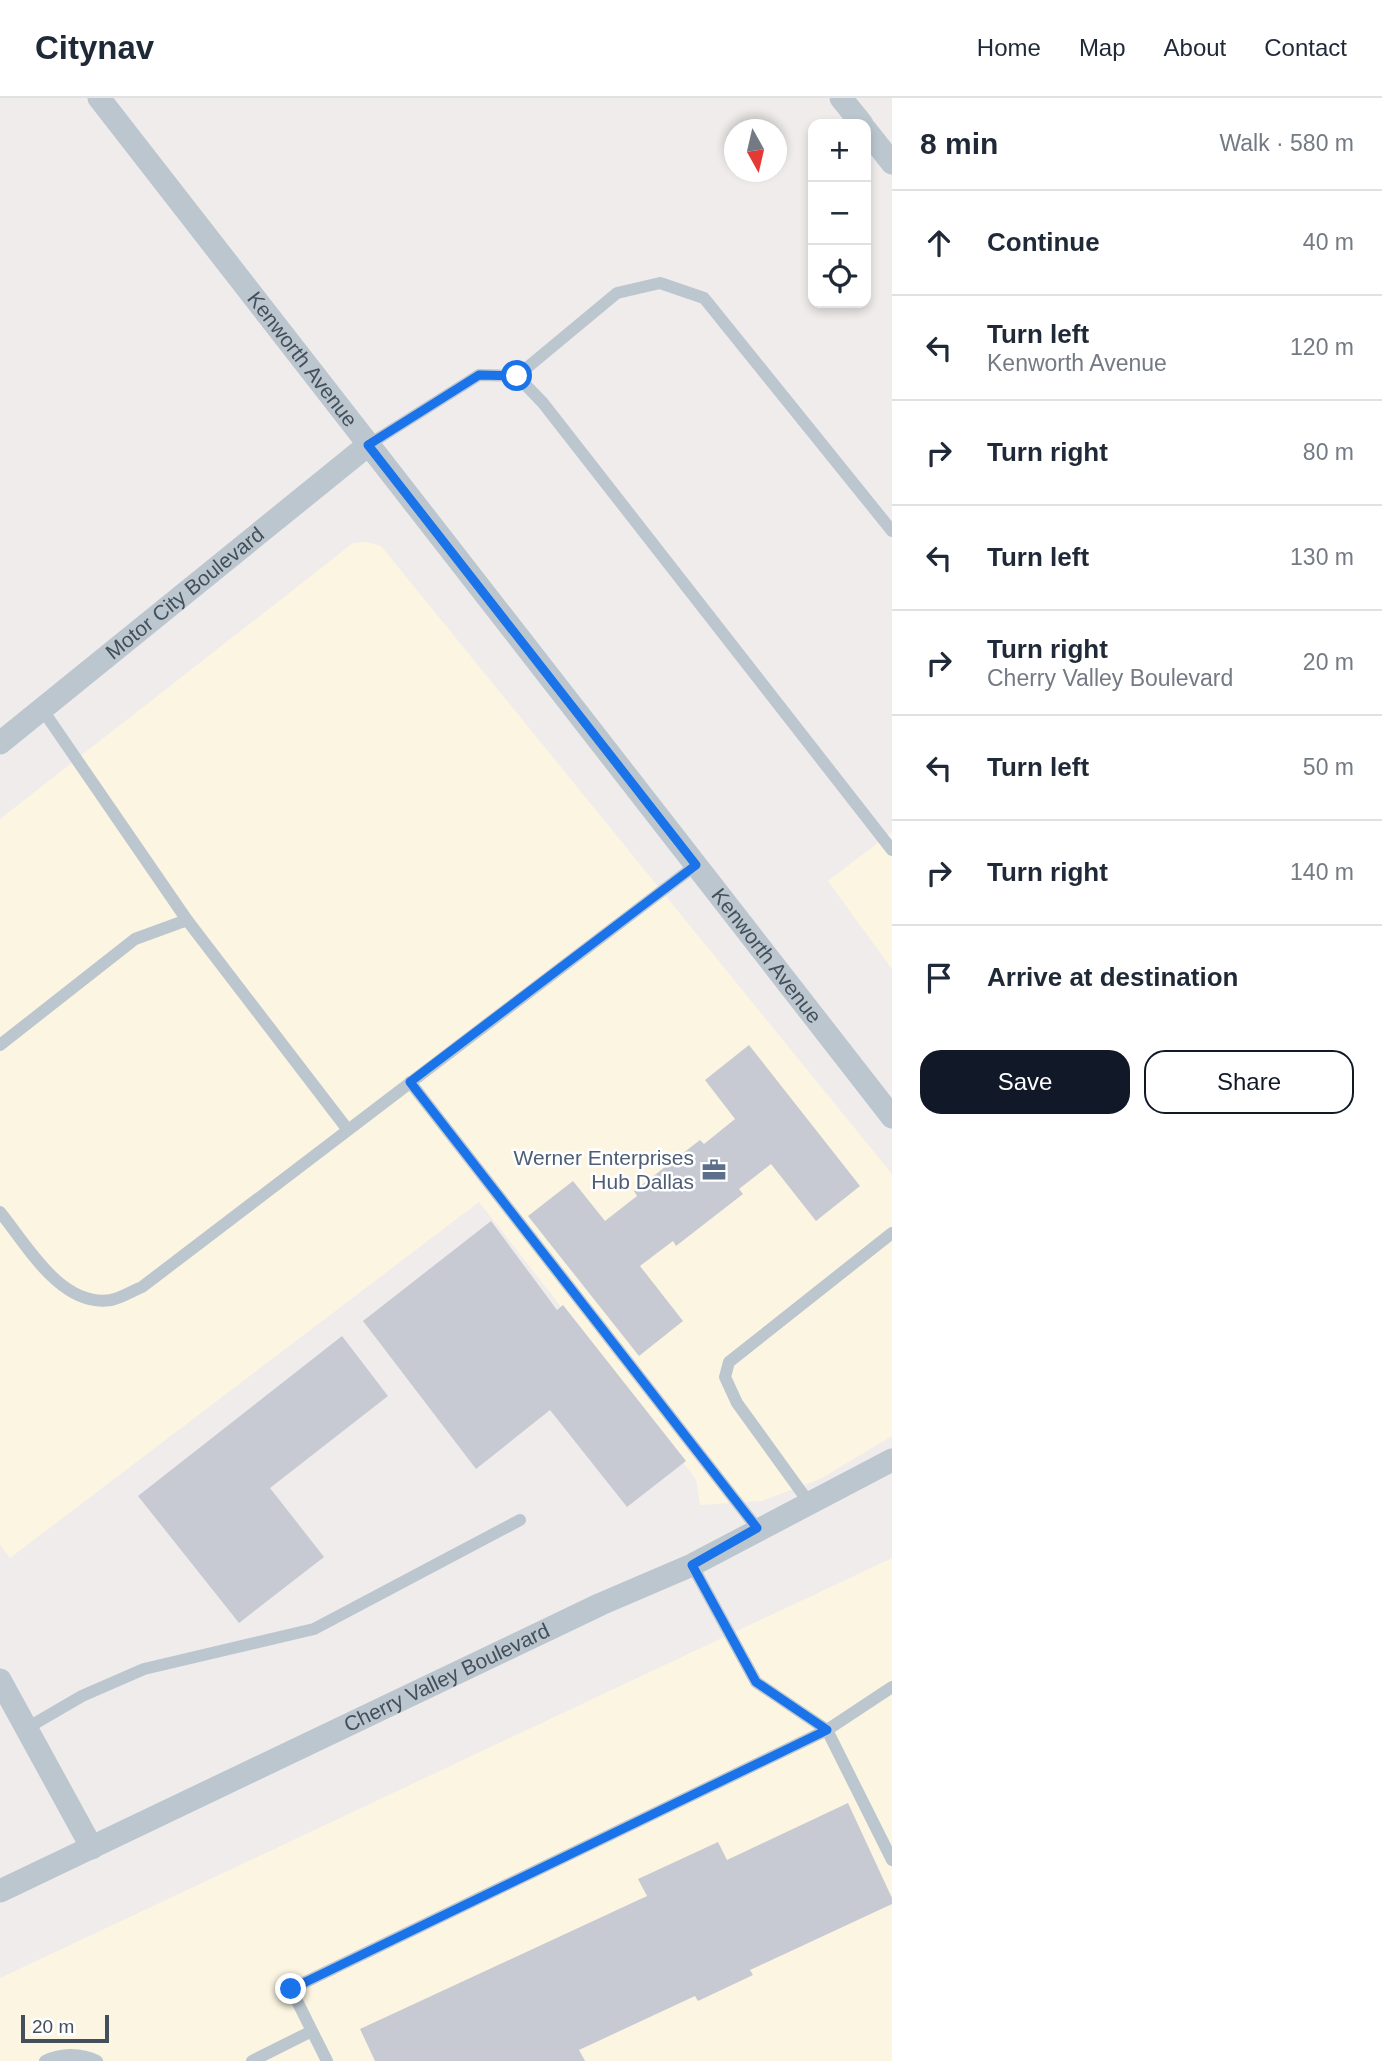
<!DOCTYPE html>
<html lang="en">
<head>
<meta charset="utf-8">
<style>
  :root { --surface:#fff; --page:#f6f6f7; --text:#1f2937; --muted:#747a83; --line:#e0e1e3; --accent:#111827 }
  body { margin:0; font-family:Helvetica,sans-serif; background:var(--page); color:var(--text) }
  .controls { position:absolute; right:21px; top:21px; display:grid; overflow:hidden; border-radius:14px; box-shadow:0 4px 10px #0003 }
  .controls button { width:63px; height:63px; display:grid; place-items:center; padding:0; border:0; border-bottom:2px solid var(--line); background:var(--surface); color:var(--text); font:35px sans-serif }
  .compass { position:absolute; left:724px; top:21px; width:63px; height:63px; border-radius:50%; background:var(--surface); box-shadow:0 4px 10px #0003; rotate:172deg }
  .scale { position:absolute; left:21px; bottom:18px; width:88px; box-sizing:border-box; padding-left:7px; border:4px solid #434f5a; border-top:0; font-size:19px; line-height:24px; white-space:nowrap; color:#434f5a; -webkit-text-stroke:5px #fff; paint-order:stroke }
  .stop { position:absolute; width:21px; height:21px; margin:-16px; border:5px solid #1a73e8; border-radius:50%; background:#fff }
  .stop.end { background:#1a73e8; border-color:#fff; box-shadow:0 2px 7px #0008 }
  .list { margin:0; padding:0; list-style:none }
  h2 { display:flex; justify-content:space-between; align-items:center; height:91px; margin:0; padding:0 28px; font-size:30px }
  h2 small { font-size:23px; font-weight:400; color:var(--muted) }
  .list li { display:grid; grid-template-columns:46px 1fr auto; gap:21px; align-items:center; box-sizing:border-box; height:105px; padding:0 28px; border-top:2px solid var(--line) }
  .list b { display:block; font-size:26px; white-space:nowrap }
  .list p { margin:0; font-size:23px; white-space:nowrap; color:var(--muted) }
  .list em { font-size:23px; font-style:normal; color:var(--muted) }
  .actions { display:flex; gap:14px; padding:21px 28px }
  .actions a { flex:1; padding:16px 0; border:2px solid var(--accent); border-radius:21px; text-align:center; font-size:24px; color:var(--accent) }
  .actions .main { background:var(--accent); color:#fff }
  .icon { flex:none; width:38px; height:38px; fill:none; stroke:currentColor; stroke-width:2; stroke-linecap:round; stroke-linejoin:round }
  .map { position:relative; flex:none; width:892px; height:1963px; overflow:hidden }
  header { display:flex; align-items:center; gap:42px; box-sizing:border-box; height:98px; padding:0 35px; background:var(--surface); border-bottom:2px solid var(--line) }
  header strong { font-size:33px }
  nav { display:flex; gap:38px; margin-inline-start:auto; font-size:24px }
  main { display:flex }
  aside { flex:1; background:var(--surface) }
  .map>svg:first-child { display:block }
  .commercial { fill:#fcf5e2 }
  .building { fill:#c7cad2 }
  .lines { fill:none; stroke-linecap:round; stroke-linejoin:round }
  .service { stroke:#bbc6cf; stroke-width:12 }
  .minor { stroke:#bbc6cf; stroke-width:23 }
  .route { stroke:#1a73e8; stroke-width:9 }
  .labels { text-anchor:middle; stroke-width:5; stroke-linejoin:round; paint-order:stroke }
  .street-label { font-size:21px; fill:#434f5a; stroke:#fff }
  .service-label { font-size:21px; fill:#4e5e75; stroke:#fff; text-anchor:end }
</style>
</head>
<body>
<header>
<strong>Citynav</strong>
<nav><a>Home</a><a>Map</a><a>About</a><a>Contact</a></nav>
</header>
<main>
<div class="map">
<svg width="892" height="1963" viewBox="0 0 892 1963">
  <rect width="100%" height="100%" fill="#efeceb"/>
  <path class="commercial" d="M367,444l14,4 511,628v262l-72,43 -58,22 -62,4 -4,-26 -217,-277 -469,356 -10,-13v-726l353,-276z
    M892,734v137l-64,-88z
    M892,1460v503h-892v-83z"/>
  <path class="building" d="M749,947l111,141 -44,35 -45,-57 -32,25 4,5 -67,52 -3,-5 -33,25 43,55 -44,35 -111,-140 45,-35 32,40 32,-25 -3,-5 66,-51 4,4 31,-25 -30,-39z
    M491,1123l66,89 6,-5 123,156 -59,46 -77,-97 -74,59 -113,-148z
    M342,1238l46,60 -118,92 54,69 -85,66 -101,-127z
    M848,1705l44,95v6l-142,66 3,5 -55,26 -3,-5 -116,54 6,11h-210l-15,-32 287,-133 -9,-17 80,-37 9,18z"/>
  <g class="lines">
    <path class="service" d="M517,278l100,-83 43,-10 44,15 188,233
      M368,347l111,-70 38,1 26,27 349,447
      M42,611l145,211
      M0,947l135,-106 52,-19 161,210
      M410,984l347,446
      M0,1114c27,33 61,96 111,88 10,-2 21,-9 31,-13l554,-422
      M810,1406l-73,-101 -12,-26 4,-15 163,-129
      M692,1467l64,117 71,48 65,130
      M27,1630l55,-32 62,-27 170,-40 206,-109
      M45,1963c16,-8 36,-8 52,0
      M252,1963l60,-30
      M327,1963l-36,-72 536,-259 65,-43"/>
    <g class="minor">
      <path id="s1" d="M99,0l793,1019"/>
      <path d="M841,0l21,26"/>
      <path d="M866,32l26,33"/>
      <path id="s2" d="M0,645l368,-298"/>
      <path d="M0,1582l92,168"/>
      <path id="s3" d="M0,1793l601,-287 91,-39 200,-105"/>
    </g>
  </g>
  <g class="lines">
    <path class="route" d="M291,1891l536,-259 -71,-48 -64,-117 65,-37 -347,-446 286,-217 -328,-420 111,-70 38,1"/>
  </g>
  <defs>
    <g id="office-bare" transform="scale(1.89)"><path d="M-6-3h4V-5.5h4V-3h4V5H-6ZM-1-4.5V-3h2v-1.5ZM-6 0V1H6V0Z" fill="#5c6f8a" stroke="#fff" stroke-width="2.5" paint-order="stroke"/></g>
  </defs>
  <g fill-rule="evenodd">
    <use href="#office-bare" x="714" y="1072"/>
  </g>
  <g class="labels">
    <g class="street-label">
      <text dy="7" stroke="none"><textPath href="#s1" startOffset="331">Kenworth Avenue</textPath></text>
      <text dy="7" stroke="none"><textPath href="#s2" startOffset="238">Motor City Boulevard</textPath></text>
      <text dy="7" stroke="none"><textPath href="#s1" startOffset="1087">Kenworth Avenue</textPath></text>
      <text dy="7" stroke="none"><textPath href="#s3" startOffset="495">Cherry Valley Boulevard</textPath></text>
    </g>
    <g class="service-label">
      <text x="694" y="1067">Werner Enterprises<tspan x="694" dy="24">Hub Dallas</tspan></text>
    </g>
  </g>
</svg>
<div class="controls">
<button>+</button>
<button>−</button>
<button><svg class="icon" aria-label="locate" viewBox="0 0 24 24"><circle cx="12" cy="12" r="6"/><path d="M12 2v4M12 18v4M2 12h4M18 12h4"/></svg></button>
</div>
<svg class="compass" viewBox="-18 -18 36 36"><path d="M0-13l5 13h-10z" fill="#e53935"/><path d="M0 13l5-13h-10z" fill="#747a83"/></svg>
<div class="scale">20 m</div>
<div class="stop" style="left:517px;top:278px"></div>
<div class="stop end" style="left:291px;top:1891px"></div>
</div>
<aside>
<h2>8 min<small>Walk · 580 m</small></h2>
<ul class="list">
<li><svg class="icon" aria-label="ahead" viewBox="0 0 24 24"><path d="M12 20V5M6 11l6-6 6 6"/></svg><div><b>Continue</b></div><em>40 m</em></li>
<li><svg class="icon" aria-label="left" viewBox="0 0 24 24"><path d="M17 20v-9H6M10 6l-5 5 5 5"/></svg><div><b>Turn left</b><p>Kenworth Avenue</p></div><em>120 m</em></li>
<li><svg class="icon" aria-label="right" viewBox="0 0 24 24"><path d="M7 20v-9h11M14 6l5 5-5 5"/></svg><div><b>Turn right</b></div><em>80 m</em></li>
<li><svg class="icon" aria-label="left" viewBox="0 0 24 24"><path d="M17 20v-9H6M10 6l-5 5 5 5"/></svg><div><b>Turn left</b></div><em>130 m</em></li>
<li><svg class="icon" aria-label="right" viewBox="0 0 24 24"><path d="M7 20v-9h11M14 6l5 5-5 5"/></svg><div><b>Turn right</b><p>Cherry Valley Boulevard</p></div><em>20 m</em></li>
<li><svg class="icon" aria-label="left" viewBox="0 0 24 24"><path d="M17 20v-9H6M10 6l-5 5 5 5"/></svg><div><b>Turn left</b></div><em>50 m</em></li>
<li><svg class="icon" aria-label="right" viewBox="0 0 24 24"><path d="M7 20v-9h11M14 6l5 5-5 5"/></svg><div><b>Turn right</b></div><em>140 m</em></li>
<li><svg class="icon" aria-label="arrive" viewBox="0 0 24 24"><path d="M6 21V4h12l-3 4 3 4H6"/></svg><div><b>Arrive at destination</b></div></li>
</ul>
<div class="actions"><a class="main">Save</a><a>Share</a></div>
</aside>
</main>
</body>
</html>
